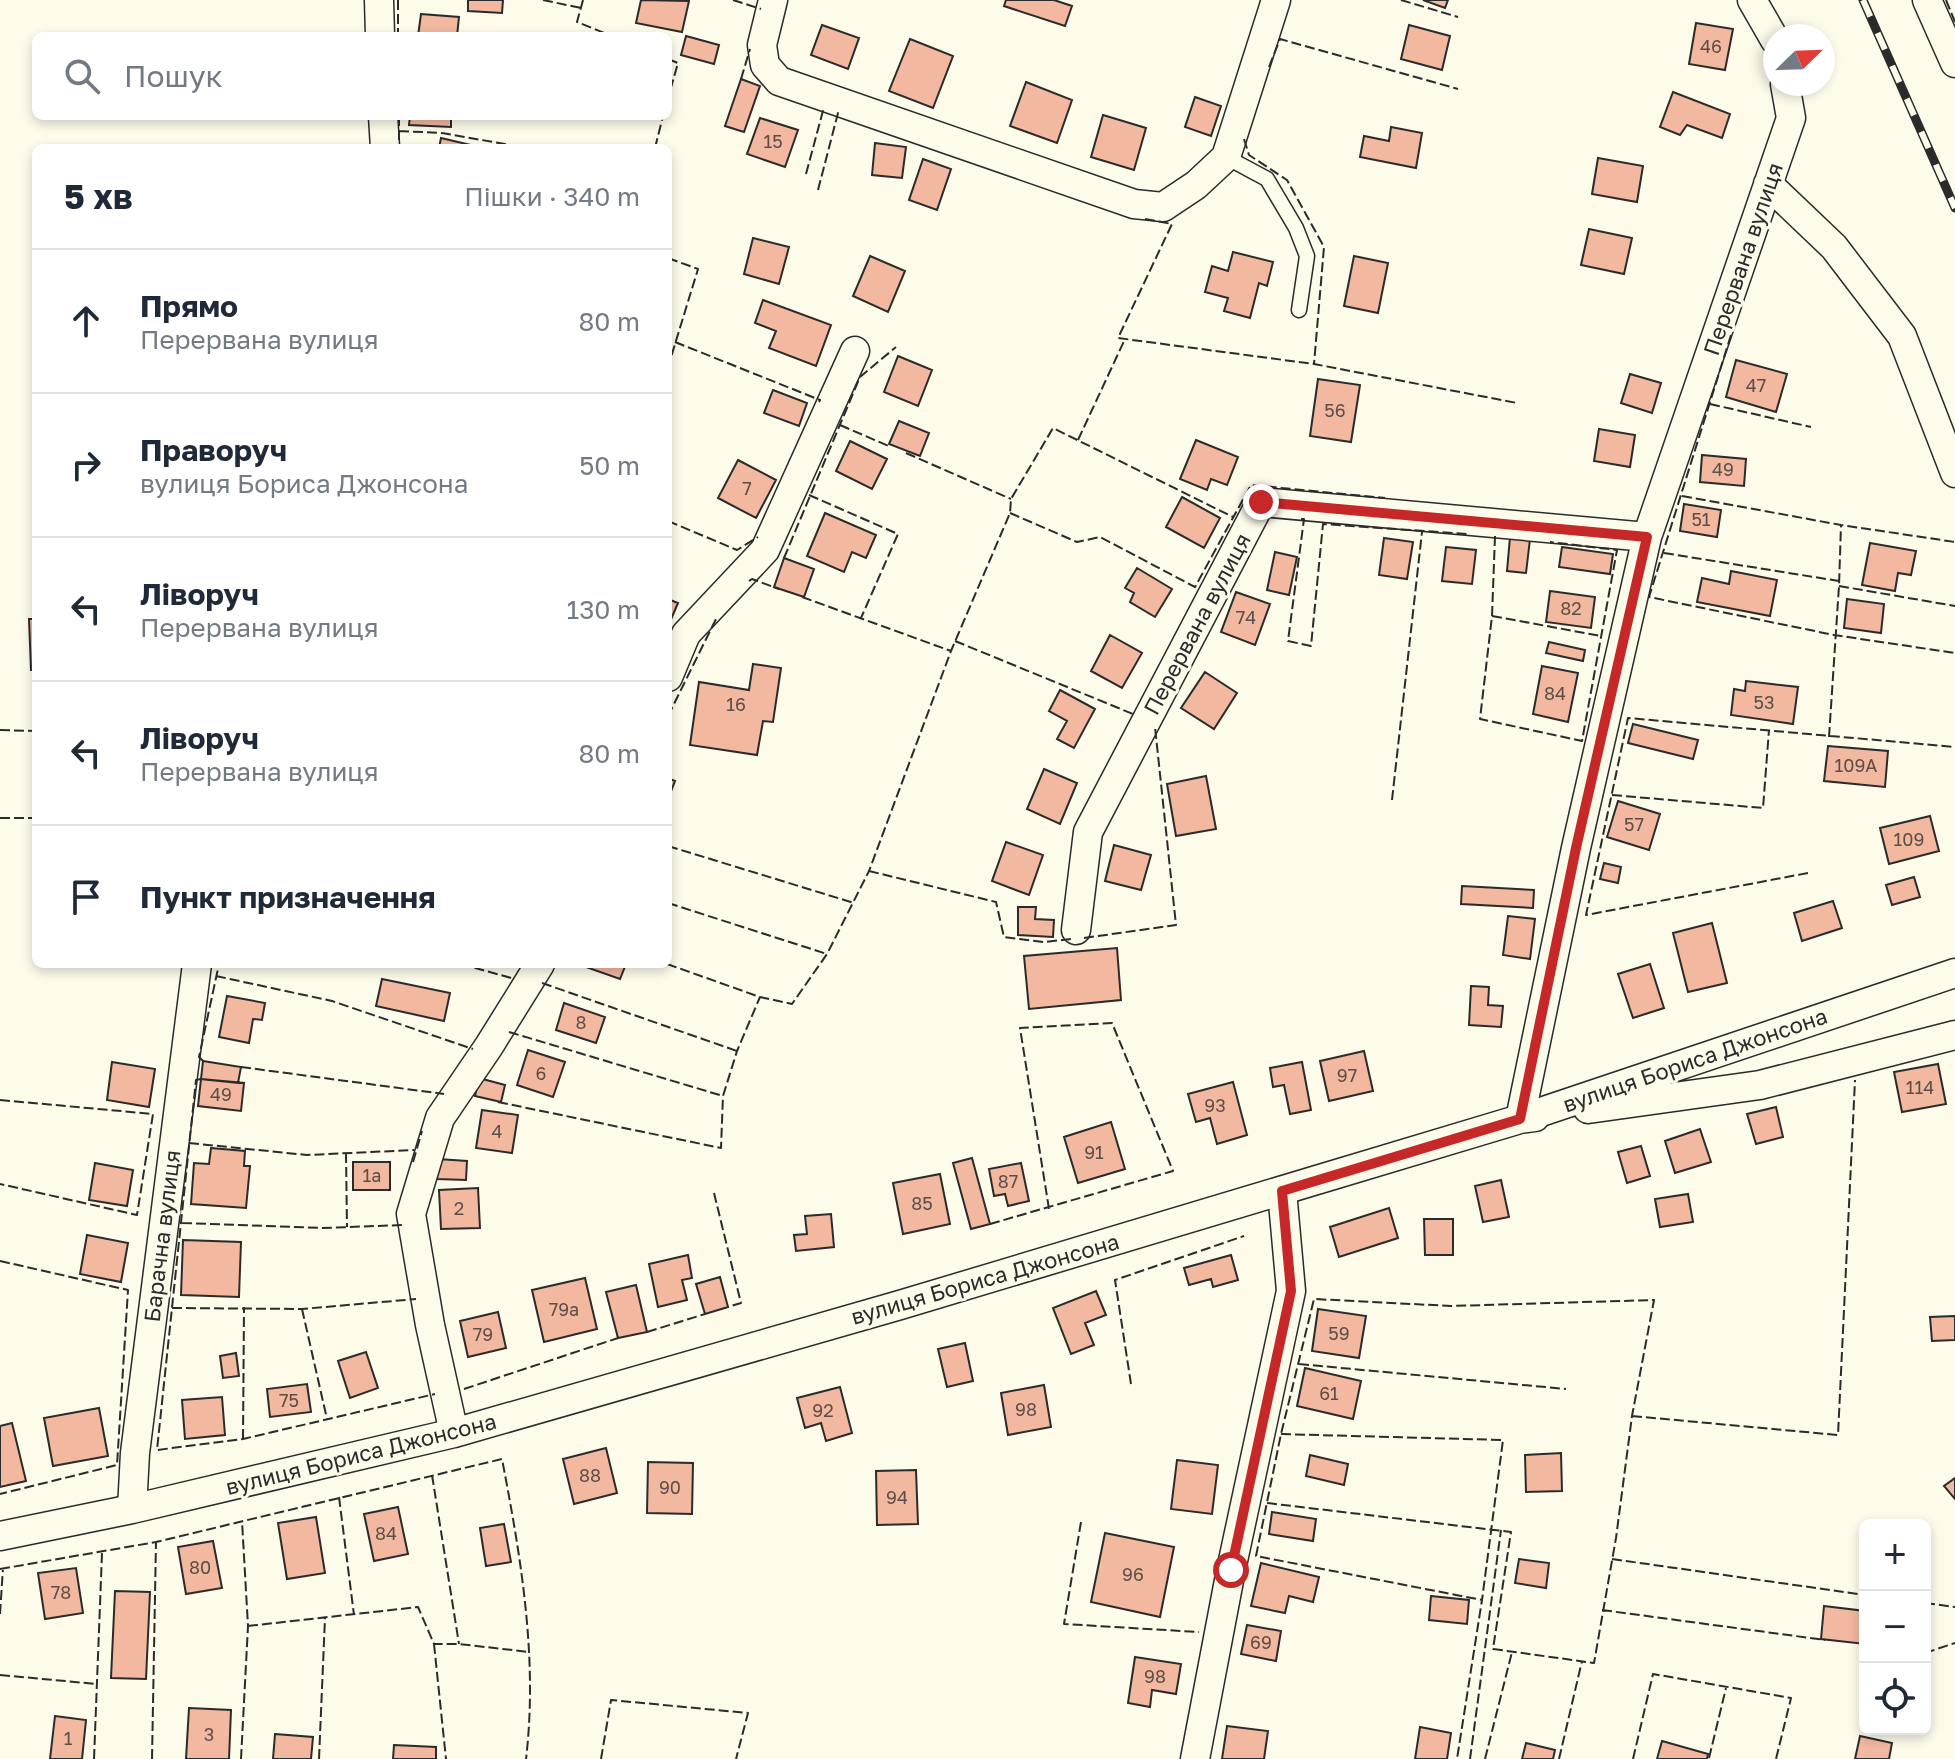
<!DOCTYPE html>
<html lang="uk">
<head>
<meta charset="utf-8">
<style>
  :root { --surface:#fff; --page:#f6f6f7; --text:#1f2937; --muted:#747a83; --line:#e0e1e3 }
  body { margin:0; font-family:"Golos Text",sans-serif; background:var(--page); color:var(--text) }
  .controls { position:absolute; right:24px; bottom:24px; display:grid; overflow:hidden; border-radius:12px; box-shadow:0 4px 12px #0003 }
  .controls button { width:72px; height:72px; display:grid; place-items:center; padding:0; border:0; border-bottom:2px solid var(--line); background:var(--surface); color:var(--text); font:40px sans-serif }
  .compass { position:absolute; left:1763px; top:24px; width:72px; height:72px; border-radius:50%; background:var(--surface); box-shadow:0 4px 12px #0003; rotate:67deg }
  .stop { position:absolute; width:24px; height:24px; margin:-18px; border:6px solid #c62828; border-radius:50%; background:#fff }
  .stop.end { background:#c62828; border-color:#fff; box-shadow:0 2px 8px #0008 }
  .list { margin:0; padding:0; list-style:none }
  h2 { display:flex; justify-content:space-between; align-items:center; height:104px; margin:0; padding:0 32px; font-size:34px }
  h2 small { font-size:26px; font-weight:400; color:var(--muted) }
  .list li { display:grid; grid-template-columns:52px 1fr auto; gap:24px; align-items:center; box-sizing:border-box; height:144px; padding:0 32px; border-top:2px solid var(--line) }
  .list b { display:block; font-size:30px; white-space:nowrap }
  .list p { margin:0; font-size:26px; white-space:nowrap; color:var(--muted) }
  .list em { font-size:26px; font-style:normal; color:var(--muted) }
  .icon { flex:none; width:44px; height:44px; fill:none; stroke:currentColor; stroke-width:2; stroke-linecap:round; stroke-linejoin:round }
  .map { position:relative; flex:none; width:1955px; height:1759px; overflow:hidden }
  .search { position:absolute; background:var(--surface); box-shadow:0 4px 12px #0003; left:32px; top:32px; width:640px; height:88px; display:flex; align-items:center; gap:20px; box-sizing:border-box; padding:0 28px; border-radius:12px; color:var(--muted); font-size:30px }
  .panel { position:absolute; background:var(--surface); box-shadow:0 4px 12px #0003; left:32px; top:144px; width:640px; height:824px; border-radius:12px }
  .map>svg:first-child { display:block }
  .building { fill:#f2b8a0; stroke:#2b2b2b; stroke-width:2 }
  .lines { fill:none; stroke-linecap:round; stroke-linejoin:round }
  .lane-casing { stroke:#2b2b2b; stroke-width:17 }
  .street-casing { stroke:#2b2b2b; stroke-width:31 }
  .lane { stroke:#fdfbea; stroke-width:14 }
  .street { stroke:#fdfbea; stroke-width:28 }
  .rail-casing { stroke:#2b2b2b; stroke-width:9 }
  .rail { stroke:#fdfbea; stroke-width:6; stroke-dasharray:18; stroke-linecap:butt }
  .fence { stroke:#2b2b2b; stroke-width:2; stroke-dasharray:10 4; stroke-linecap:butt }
  .route { stroke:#c62828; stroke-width:10 }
  .labels { text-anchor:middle; stroke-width:6; stroke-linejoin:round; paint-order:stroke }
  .number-label { font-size:18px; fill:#5d4e48 }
  .street-label { font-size:22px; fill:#2b2b2b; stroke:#fdfbea }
</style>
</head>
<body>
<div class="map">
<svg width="1955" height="1759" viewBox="0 0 1955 1759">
  <rect width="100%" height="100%" fill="#fdfbea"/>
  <path class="building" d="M468,0h35l-1,13 -34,-2z
    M641,0l48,1 -7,31 -46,-9z
    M1006,0h48l18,6 -7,20 -61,-20z
    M1423,0h25l-3,8z
    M421,14l38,3 -2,19h-39z
    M1696,23l37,6 -8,41 -36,-6z
    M822,25l37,13 -11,31 -37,-14z
    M1409,25l41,11 -8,34 -41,-11z
    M686,36l33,9 -5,19 -33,-9z
    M910,39l43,17 -20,52 -44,-17z
    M741,79l19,7 -16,46 -19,-6z
    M1026,82l46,18 -15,43 -47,-17z
    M1673,92l57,22 -8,24 -35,-13 -7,10 -20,-8z
    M1195,97l26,9 -10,30 -26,-9z
    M1103,115l43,13 -12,42 -43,-13z
    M410,116h41v11l-42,-2z
    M760,118l38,12 -13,37 -38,-13z
    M1391,127l31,6 -6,35 -56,-11 4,-21 25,5z
    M441,138l30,7v3h-32z
    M875,143l31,4 -4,31 -30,-3z
    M1598,158l45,8 -6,36 -45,-8z
    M923,159l28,10 -14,41 -28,-10z
    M1589,229l43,9 -8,36 -43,-9z
    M753,238l36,9 -10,37 -35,-10z
    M1233,252l40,10 -6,24 -8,-3 -9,35 -26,-7 4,-13 -23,-6 7,-26 16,5z
    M870,256l35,15 -17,41 -35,-16z
    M1354,256l34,7 -10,50 -34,-7z
    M763,300l68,25 -15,41 -47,-18 7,-17 -21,-8z
    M898,356l34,14 -14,36 -34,-14z
    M1736,360l51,14 -11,38 -50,-15z
    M1630,374l31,9 -9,30 -31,-10z
    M1318,379l42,6 -9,57 -41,-6z
    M773,390l34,13 -8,23 -35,-13z
    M899,421l30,12 -9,23 -31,-12z
    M1599,429l36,6 -5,32 -36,-6z
    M1196,440l42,17 -11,28 -16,-6 -4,11 -27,-11z
    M850,441l37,18 -15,30 -36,-18z
    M1702,455l44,4 -2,27 -44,-4z
    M738,460l38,20 -20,38 -38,-20z
    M1182,497l38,21 -16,30 -38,-21z
    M1684,504l37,6 -4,27 -37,-6z
    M825,513l51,22 -10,23 -14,-6 -8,20 -37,-16z
    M1510,537l20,2 -4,34 -19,-2z
    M1384,538l29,4 -6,37 -28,-4z
    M1870,543l46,8 -5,24 -13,-2 -3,18 -33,-6z
    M1446,547l30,3 -4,34 -30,-3z
    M1562,547l51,7 -3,20 -51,-7z
    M1275,552l22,5 -8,38 -22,-5z
    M784,558l30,11 -10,28 -30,-10z
    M1137,568l35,21 -17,28 -25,-15 4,-9 -9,-5z
    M1731,571l46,9 -7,36 -73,-14 5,-24 27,6z
    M1550,591l45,6 -4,31 -45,-6z
    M1236,592l34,12 -15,41 -34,-13z
    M668,599l10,4 -9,21 -1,-1z
    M1847,599l37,5 -3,29 -37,-5z
    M29,619h7v51h-5z
    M1110,635l32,18 -20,35 -31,-17z
    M1549,642l36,8 -2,11 -37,-8z
    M753,664l28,4 -8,54 -10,-1 -6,34 -67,-10 9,-63 50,8z
    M1542,666l36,7 -10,49 -35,-8z
    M1205,672l32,21 -23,36 -33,-21z
    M1746,681l52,6 -5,37 -62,-9 3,-26 11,2z
    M1060,690l35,19 -21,39 -17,-9 10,-18 -18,-10z
    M1633,724l65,16 -5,19 -65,-16z
    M1828,746l60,5 -3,36 -61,-6z
    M1044,769l33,14 -17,41 -33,-15z
    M1206,776l10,53 -40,7 -9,-52z
    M668,778l7,3 -7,18z
    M1618,801l42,13 -11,36 -42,-13z
    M1930,816l9,35 -50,13 -9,-36z
    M1006,842l37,13 -14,40 -37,-14z
    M1114,845l37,10 -10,35 -36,-9z
    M1604,863l17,4 -3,16 -18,-4z
    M1914,877l6,20 -28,8 -6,-20z
    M1462,886l72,4 -1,18 -72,-4z
    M1833,901l9,27 -40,13 -8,-28z
    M1018,907h18l-1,12 19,1 -1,17 -35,-2z
    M1508,916l27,3 -5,40 -27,-4z
    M1712,923l15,60 -39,9 -15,-59z
    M1117,948l4,52 -92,9 -5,-53z
    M584,964h42l-6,15 -37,-13z
    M1650,964l14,44 -31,10 -15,-44z
    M382,979l68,14 -6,28 -68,-15z
    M1471,986l18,1 -1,18 15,1 -2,21 -32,-2z
    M227,996l38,7 -3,17 -9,-1 -4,24 -30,-6z
    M564,1003l41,14 -9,26 -40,-13z
    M528,1050l37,12 -12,35 -36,-12z
    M1364,1051l9,40 -44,10 -9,-40z
    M203,1061l38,6 -3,16 -37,-4z
    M112,1062l43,7 -6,38 -42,-7z
    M1302,1062l9,48 -21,4 -6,-29 -11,2 -3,-19z
    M1938,1064l8,40 -44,8 -8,-40z
    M479,1078l26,7 -4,17 -26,-6z
    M201,1079l43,4 -3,28 -43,-5z
    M1233,1082l14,53 -30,9 -7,-26 -14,4 -8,-28z
    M1776,1107l7,30 -27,7 -9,-30z
    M482,1110l36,5 -6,38 -36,-5z
    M1111,1122l14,47 -47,14 -14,-46z
    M1700,1129l11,33 -36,11 -10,-32z
    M1641,1146l9,30 -23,7 -9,-31z
    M211,1148l34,3 -1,15h6l-4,42 -55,-4 3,-41 15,1z
    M972,1158l18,66 -19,5 -18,-66z
    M438,1159l29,2 -1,19 -29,-1z
    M353,1162h37v28h-37z
    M95,1163l38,7 -6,36 -38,-6z
    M1021,1163l8,38 -21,5 -3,-12 -11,2 -5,-27z
    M940,1174l10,50 -47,10 -10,-51z
    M1501,1180l8,37 -26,5 -8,-36z
    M478,1188l2,40 -39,1 -2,-39z
    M1688,1194l5,28 -33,5 -5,-28z
    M1389,1208l9,30 -59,19 -9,-30z
    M831,1214l3,33 -38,4 -2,-16 13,-1 -2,-18z
    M1424,1219h29v36h-28z
    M87,1235l41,8 -7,39 -41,-8z
    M183,1240l58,2 -2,55 -58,-2z
    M688,1255l4,23 -10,2 5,20 -29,7 -9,-43z
    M1231,1255l7,25 -25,7 -2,-8 -22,6 -5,-17z
    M720,1277l8,30 -23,7 -9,-30z
    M585,1278l12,51 -53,13 -12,-52z
    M636,1285l11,47 -29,6 -12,-46z
    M1096,1291l10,24 -21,8 9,22 -23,9 -18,-46z
    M1318,1309l48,7 -7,42 -47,-7z
    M498,1312l8,36 -38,9 -8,-36z
    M1955,1316v24l-23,1 -2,-24z
    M965,1343l8,38 -26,6 -9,-38z
    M366,1352l12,36 -28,10 -12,-37z
    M236,1353l3,23 -16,2 -3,-22z
    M1305,1368l56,13 -8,38 -56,-13z
    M307,1384l4,28 -41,5 -3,-28z
    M1044,1385l7,42 -43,8 -7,-42z
    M840,1387l12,46 -26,8 -5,-18 -16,5 -8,-30z
    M222,1397l3,38 -40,4 -3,-39z
    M99,1408l9,48 -55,10 -9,-48z
    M12,1423l14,58 -26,6v-61z
    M606,1448l11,45 -43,11 -11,-45z
    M1561,1453l1,38 -36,1 -1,-37z
    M1310,1455l38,9 -4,21 -38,-9z
    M1177,1460l41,5 -6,49 -41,-5z
    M648,1462l45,1 -1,51 -45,-1z
    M916,1470l2,54 -41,1 -1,-54z
    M1955,1478v21l-11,-13z
    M398,1507l10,47 -34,7 -10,-47z
    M1272,1512l44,7 -3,22 -44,-7z
    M316,1517l9,56 -38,6 -9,-56z
    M504,1524l7,38 -25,4 -6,-38z
    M1105,1533l69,14 -14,70 -69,-15z
    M213,1541l9,47 -36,6 -8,-47z
    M1519,1559l30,4 -3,25 -31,-5z
    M1261,1563l58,14 -6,25 -24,-6 -4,17 -34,-7z
    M76,1568l7,45 -38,6 -7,-46z
    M115,1591l35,1 -4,87 -35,-1z
    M1431,1596l38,4 -2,24 -38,-4z
    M1824,1606l41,5v33l-44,-5z
    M1247,1625l34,6 -5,30 -35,-7z
    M1135,1657l46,7 -5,30 -24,-4 -2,17 -22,-4z
    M189,1708l42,2 -2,49h-43z
    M55,1716l31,4 -4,39h-32z
    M1227,1726l41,5 -4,28h-42z
    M1420,1727l31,6 -4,26h-32z
    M275,1734l38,3 -2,22h-38z
    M1860,1736l32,7 -3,16h-34z
    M1662,1741l46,13 -1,5h-50z
    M1526,1743l29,7 -2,9h-31z
    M394,1745l42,2v12h-43z"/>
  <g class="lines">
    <g class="lane-casing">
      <path id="lane" d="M1226,157l41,22 29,49 11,28 -8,54"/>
    </g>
    <g class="street-casing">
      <path id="street" d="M379,0l1,36
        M773,0l-11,45 3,20 14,16 355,123 29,3 33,-22 30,-28 50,-157
        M1752,0l23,40
        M1927,0l28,63
        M383,116l2,32
        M1768,184l66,63 68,89 53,137
        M668,677l18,-43 79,-84 90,-199
        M1076,930l12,-98 173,-330 386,35
        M1588,1109l172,-24 195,-50
        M1535,1117l-15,2 56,-271 71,-311 144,-419 -6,-34
        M454,1433l-24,-108 -19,-111 29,-96 49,-72 51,-82
        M132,1509l3,-56 62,-489
        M0,1536l132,-27 322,-76 446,-128 620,-186 435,-146
        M1195,1759l36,-189 60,-279 -9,-100"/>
    </g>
    <use href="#lane" class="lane"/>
    <use href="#street" class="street"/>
    <g class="rail-casing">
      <path id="rail" d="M1863,0l92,208"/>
    </g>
    <use href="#rail" class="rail"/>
    <path class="fence" d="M398,0v36
      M543,0l38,8
      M583,0l-6,22 35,14
      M733,0l28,9
      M1401,0l57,17
      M1946,0l9,22
      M668,59l10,4 -10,35
      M1269,67l11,-28 178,50
      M741,79l9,-30
      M399,116v32
      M399,131l43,2 85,15
      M1244,139l5,16 38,25 37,67 -10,117
      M655,148l8,-32
      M806,174l18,-67
      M818,190l20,-77 4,2
      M1145,219l27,5 -54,114 196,26 203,39
      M668,258l30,11 -30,98
      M1731,335l-82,262 185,38 121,18
      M675,342l145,58 -1,2
      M1710,404l101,23
      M840,425l51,22
      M1078,440l47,-101
      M906,453l105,46
      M809,495l89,39 -37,84
      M1682,496l159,29 114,17
      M1010,513l67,29 23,-5 95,50 56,-102 134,13
      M1301,519h3l-16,122 23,5 12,-122 144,10
      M668,521l69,29 21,-13
      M1495,536l-3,80 -12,103 102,22 35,-191 -67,-8
      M1664,553l175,28
      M784,558l76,-181 36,-30
      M749,581l3,-2 27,10
      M1839,586l116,20
      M802,597l149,54
      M1492,616l109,20
      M955,641l178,73
      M668,716l48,-97
      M0,730l36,1
      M1829,737l10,-151 2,-61
      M1612,795l151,13 6,-78
      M1392,800l30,-268
      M0,818h36
      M668,846l186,57
      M869,871l127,31 8,35 40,5 28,-3
      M1808,873l-222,42 42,-197 327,29
      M668,903l159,51
      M1084,938l92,-13 -21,-198
      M461,964l54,15
      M667,964l93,33 32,7 35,-50 42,-83 82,-220 59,-138 1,-14 42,-71 180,89
      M216,976l116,25 141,48
      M542,983l195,68
      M509,1032l214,64
      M203,1061l-4,-4 20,-93
      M241,1067l203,27
      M201,1079l-5,1 -39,370 86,-11 192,-45
      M0,1100l153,14 -16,101 -137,-31
      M498,1102l223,46 2,-52 14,-45 23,-54
      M189,1143l118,12 107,-5
      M346,1153l1,74
      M413,1162l9,-31
      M714,1193l27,110 -13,4
      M182,1223l140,5 82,-3
      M990,1224l183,-53 -61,-148 -92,5 29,181
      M0,1261l128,29 -11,175 -117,29
      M172,1308l130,1 114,-10
      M302,1309l25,110
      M647,1332l58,-18
      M1299,1364l267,25
      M1131,1384l-16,-104 129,-44
      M464,1389l154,-51
      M1632,1416l206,19 17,-355
      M1281,1434l222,6 -21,160 -25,159
      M243,1439l1,-132
      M432,1475l27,169
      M339,1497l15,118
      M1267,1503l244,29 -18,117 101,14 22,-125 16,-122 22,-116 -203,6 -137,-7 -33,135 -25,122 226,44
      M1081,1522l-17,102 135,8
      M1612,1559l253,36
      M0,1569l156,-27 346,-83c19,99 36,199 24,300
      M1925,1603l30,4
      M1602,1610l223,30
      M0,1614l3,-46
      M248,1626l170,-19 16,37h25l70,8
      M434,1644l12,115
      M1925,1653l30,-10
      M0,1675l97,9
      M1709,1758l17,-70
      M94,1759l8,-206
      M152,1759l4,-217
      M241,1759l7,-133 -6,-105
      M319,1759l6,-141
      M601,1759l10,-59 137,13 -12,46
      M1470,1759l31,-229
      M1485,1759l27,-107
      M1559,1759l23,-98
      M1633,1759l20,-85 138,24 -15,61"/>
  </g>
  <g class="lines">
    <path class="route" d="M1231,1570l60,-279 -9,-100 238,-72 56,-271 71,-311 -386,-35"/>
  </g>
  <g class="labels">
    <g class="number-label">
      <text x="1711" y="53">46</text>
      <text x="773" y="148">15</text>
      <text x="1756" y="392">47</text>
      <text x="1335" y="417">56</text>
      <text x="1723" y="476">49</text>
      <text x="747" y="495">7</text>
      <text x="1701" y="526">51</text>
      <text x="1571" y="615">82</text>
      <text x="1246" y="624">74</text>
      <text x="1555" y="700">84</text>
      <text x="1764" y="709">53</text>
      <text x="736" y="711">16</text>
      <text x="1856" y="772">109А</text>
      <text x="1634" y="831">57</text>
      <text x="1909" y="846">109</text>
      <text x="581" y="1029">8</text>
      <text x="541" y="1080">6</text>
      <text x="1347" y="1082">97</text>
      <text x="1920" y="1094">114</text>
      <text x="221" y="1101">49</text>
      <text x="1215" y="1112">93</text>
      <text x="497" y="1138">4</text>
      <text x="1094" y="1159">91</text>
      <text x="372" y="1182">1a</text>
      <text x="1008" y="1188">87</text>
      <text x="922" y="1210">85</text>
      <text x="459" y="1215">2</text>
      <text x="564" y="1316">79а</text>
      <text x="1339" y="1340">59</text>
      <text x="483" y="1341">79</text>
      <text x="1329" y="1400">61</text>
      <text x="289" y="1407">75</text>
      <text x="1026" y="1416">98</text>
      <text x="823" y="1417">92</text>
      <text x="590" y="1482">88</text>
      <text x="670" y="1494">90</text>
      <text x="897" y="1504">94</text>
      <text x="386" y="1540">84</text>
      <text x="200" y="1574">80</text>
      <text x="1133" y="1581">96</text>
      <text x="61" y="1599">78</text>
      <text x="1261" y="1649">69</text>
      <text x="1155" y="1683">98</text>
      <text x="209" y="1741">3</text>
      <text x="68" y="1745">1</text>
    </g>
    <g class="street-label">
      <text transform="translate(1743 259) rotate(-71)" y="8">Перервана вулиця</text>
      <text transform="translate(1197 624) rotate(-62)" y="8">Перервана вулиця</text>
      <text transform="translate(1695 1060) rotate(-19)" y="8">вулиця Бориса Джонсона</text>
      <text transform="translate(162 1236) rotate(-83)" y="8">Барачна вулиця</text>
      <text transform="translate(985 1279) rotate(-16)" y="8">вулиця Бориса Джонсона</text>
      <text transform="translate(361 1454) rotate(-14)" y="8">вулиця Бориса Джонсона</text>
    </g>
  </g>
</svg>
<div class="controls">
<button>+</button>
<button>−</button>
<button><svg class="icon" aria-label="locate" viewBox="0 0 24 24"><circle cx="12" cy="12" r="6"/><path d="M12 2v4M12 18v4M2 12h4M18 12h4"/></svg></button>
</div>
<svg class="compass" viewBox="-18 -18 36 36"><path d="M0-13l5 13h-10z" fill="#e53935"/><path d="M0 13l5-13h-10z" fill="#747a83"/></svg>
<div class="stop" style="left:1231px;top:1570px"></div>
<div class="stop end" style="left:1261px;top:502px"></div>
<div class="search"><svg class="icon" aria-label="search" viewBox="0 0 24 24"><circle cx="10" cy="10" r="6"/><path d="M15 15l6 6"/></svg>Пошук</div>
<section class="panel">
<h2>5 хв<small>Пішки · 340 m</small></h2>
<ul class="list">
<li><svg class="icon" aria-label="ahead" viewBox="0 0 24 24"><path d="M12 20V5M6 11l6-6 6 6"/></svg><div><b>Прямо</b><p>Перервана вулиця</p></div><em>80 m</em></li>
<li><svg class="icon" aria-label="right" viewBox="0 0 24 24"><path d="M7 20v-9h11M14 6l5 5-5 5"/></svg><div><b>Праворуч</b><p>вулиця Бориса Джонсона</p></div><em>50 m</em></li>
<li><svg class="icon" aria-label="left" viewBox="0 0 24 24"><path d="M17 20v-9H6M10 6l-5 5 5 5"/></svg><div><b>Ліворуч</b><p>Перервана вулиця</p></div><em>130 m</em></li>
<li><svg class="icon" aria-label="left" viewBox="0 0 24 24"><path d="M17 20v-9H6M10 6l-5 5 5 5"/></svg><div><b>Ліворуч</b><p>Перервана вулиця</p></div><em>80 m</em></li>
<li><svg class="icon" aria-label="arrive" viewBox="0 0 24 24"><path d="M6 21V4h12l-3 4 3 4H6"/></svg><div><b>Пункт призначення</b></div></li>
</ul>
</section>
</div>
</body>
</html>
